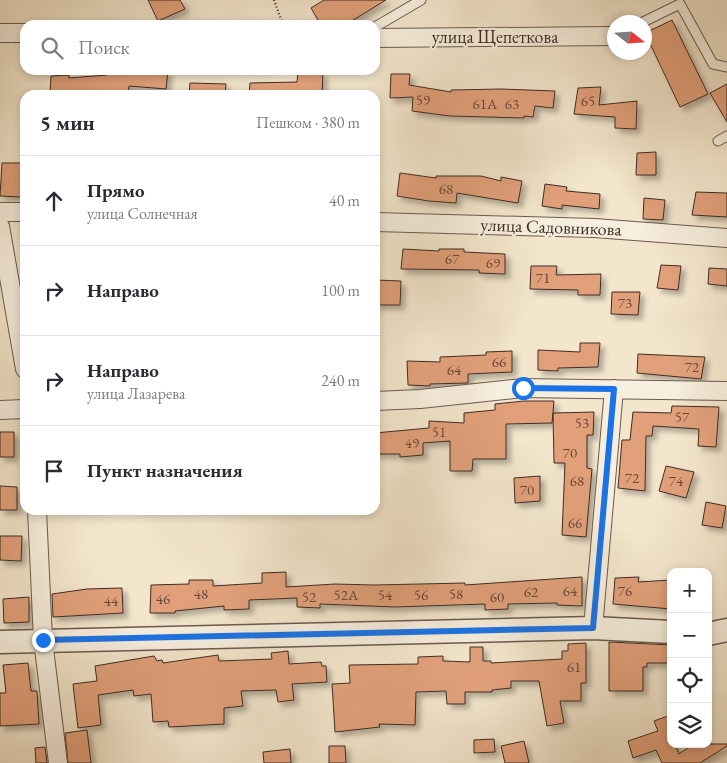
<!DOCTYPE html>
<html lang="ru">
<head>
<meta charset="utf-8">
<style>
  :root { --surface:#fff; --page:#f2f2f3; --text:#2b2b33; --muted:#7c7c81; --line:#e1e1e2 }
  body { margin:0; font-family:"EB Garamond",serif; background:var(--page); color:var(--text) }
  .controls { position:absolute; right:15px; bottom:15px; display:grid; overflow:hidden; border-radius:10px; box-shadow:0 2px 8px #0003 }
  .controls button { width:45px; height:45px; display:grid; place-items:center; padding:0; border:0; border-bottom:1px solid var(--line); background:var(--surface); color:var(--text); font:25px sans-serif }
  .compass { position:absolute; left:607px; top:15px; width:45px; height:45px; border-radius:50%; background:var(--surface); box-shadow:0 2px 8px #0003; rotate:107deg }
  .stop { position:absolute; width:15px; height:15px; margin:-11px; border:4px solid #1a73e8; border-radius:50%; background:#fff }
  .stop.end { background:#1a73e8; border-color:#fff; box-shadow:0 1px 5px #0008 }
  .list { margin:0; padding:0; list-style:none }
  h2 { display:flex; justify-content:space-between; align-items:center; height:65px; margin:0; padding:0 20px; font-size:21px }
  h2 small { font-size:16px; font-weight:400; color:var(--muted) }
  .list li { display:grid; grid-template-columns:32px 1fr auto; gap:15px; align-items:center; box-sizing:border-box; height:90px; padding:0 20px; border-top:1px solid var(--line) }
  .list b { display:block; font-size:19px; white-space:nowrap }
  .list p { margin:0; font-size:16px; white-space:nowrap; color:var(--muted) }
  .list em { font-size:16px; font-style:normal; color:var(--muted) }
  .icon { flex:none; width:28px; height:28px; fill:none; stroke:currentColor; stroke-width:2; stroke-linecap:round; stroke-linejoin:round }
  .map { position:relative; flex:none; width:727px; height:763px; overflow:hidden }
  .search { position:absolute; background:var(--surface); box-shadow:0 2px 8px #0003; left:20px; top:20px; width:360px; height:55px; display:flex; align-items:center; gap:12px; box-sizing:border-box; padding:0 18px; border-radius:15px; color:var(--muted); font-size:19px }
  .panel { position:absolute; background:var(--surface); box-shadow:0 2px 8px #0003; left:20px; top:90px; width:360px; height:425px; border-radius:15px }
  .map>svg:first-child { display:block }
  .building { fill:#e1a07a; stroke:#3e2c25; filter:url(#shadow) }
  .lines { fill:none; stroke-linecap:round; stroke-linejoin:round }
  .service-casing { stroke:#6b5a4f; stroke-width:11 }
  .minor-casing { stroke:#6b5a4f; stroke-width:20 }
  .tertiary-casing { stroke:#6b5a4f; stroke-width:25 }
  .path { stroke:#3e2c25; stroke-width:2.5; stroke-dasharray:1 2.5; stroke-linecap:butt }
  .service { stroke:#f7efde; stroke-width:9 }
  .minor { stroke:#f7efde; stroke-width:18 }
  .tertiary { stroke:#f7efde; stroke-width:22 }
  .route { stroke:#1a73e8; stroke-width:6 }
  .labels { text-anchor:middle; stroke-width:4.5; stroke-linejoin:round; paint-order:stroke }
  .number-label { font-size:15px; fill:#67493a }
  .street-label { font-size:18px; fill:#3e2c25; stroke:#f7efde }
</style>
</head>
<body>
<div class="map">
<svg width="727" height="763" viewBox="0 0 727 763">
  <defs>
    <filter id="shadow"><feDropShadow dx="4.5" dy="4.5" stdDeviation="2.5" flood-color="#0004"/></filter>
  </defs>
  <rect width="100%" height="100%" fill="#f3e6cc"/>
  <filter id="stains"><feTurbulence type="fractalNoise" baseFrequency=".004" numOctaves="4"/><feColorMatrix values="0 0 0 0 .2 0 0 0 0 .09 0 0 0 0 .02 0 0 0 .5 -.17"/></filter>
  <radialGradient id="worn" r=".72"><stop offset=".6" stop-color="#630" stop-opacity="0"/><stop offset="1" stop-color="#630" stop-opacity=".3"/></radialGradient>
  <path class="building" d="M148,0h32l5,9 -27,12z
    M324,0h62l-41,25h-24l-10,-17z
    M672,20l36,74 -28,13 -35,-74z
    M108,70h60l-2,19 -37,-3 -1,9h-78l1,-19 18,-1v3l38,-3z
    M298,72l25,1 -1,22h-73l1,-12 47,-1z
    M391,74h19l-1,11 42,7v-2l50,-1 54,2 -2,17 -18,-2 -2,11 -9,-1v2l-74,-2 -38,-5 1,-14 -23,1z
    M190,83l36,1 -1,11h-36z
    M727,84v38l-17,-29z
    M601,87l-2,18 38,-4 -1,28 -21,-1v-11l-41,-3 4,-26z
    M656,152v23h-20l1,-22z
    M2,163h21l-2,34 -21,-1z
    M400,173l36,5v-2h45l20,5v-4l21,4 -4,22 -61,-10 -1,10 -27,-2 -32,-5z
    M545,184l22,3 -1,4 34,3 -1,15 -37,-4v4l-20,-3z
    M696,192l31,1v24l-35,-2z
    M644,198l21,2 -2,20 -20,-1z
    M403,249l36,2v-2h25v3l41,2v20l-26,-1v-3l-78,-1z
    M661,265l20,1 -3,24 -21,-2z
    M531,266h26l-1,9 45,-1 -1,21h-22v-5l-48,-1z
    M709,268l18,1v17l-19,-2z
    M375,280l26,1 -1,24h-25z
    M612,292h28l-2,23 -27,-1z
    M580,343h20l-2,24 -40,1v3l-20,-1v-20l42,2z
    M512,351v21l-44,2v9l-38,1v2l-22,-1 -1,-24 33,1v-5l46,-2v-3z
    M638,354l67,3 -4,22 -64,-6z
    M524,401h30l-2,22 -46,1v35h-33l-1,12h-22v-30l-27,2v12l-23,2v-3h-25v-21l54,-5v-7l35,2v-10l31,-3v-6z
    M672,406l47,1 -3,40 -18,-1 1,-17 -46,-3 -1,10h-6l-1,55 -27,-3 4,-48h8l3,-28 38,1z
    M594,412l-1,23h-6v33l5,1 -6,68 -24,-2 3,-72h-11l-1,-50z
    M0,432h14v25h-14z
    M666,466l28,6 -8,26 -27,-7z
    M540,476v25l-25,2 -1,-25z
    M0,486l17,1v23h-17z
    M706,502l20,4 -4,22 -20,-3z
    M0,536h22l-1,25 -21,-1z
    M286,572v15l49,-3 39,1 91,-2v2l117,-8v29l-25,-1v-2l-49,1v5l-23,1v-6l-90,3 -75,-3v4l-23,-1v-9l-48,2v9l-25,1v-4l-49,5v2h-25l1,-28 38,-1v-4h24v6l49,-3v-10z
    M639,577l-1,5 33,-2v29l-58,-5 2,-26z
    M122,588l1,25 -70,4 -1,-23 35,-5z
    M29,597v25l-25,1 -1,-24z
    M609,642l62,3v18h-24v4h-4v24h-34z
    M586,643v40h-5v18h-21l4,22 -17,3 -8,-45h-28v7l-19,2v2h-27v12h-18l-1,-13 -30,1 -1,33 -36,-1 1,3 -45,5 -3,-48 18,-1 -1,-18 69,-1v-7l25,-1v5l27,1v-15h13v14h8v2l71,-4v-8h6v-7z
    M288,651l1,13 32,-2 1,4h4l1,16 -35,2 2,16 -16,2 -2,-12 -35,1 2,15 -19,2v16l-55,3 -1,-6 -15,1 -2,-28 -17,2 -1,-6 -35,5 3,30 -23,3 -5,-44 24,-3 -2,-15 59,-10 3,5 5,-1 1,3 55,-8 1,6 53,-2 -1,-6z
    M28,663l3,28h6l2,33 -39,2v-33h6l-3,-28z
    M668,716l3,7v21h4l4,10 14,-10h34v2l-27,17h-38l-6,-13 -23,8 -5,-17 30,-10 -4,-10z
    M87,730l4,33h-23l-3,-30z
    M494,739l1,13 -21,1v-13z
    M524,741l5,22h-24l-4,-17z
    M329,746h16l1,17h-17z
    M45,747l2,16h-11l-1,-15z
    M290,749l1,14h-27l-1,-11z"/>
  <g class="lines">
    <g class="service-casing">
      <path id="service" d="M643,22l37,-18 33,60 14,3
        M375,27l46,-27
        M718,141l9,-5"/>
    </g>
    <g class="minor-casing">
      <path id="minor" d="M0,33h25
        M375,38l239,-2
        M0,212h25
        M375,222l220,6 132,10
        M0,226l25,143
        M375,401l45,-2 103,-11 204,3
        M0,410l25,-1
        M37,510l6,130 15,123
        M593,628l21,-239"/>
    </g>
    <g class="tertiary-casing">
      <path id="tertiary" d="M708,634l19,-4
        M0,642l593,-14 78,4"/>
    </g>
    <path class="path" d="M274,0l9,25"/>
    <use href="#service" class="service"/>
    <use href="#minor" class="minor"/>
    <use href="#tertiary" class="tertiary"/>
  </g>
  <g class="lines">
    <path class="route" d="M43,640l550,-12 21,-239 -91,-1"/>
  </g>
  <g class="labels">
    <g class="number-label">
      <text x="423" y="105">59</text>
      <text x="588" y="106">65</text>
      <text x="485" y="109">61А</text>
      <text x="512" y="109">63</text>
      <text x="446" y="194">68</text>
      <text x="452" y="264">67</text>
      <text x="493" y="268">69</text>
      <text x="543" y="283">71</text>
      <text x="625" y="308">73</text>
      <text x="499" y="367">66</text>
      <text x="692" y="372">72</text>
      <text x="454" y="375">64</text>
      <text x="682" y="422">57</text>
      <text x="582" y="428">53</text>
      <text x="439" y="437">51</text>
      <text x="412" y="448">49</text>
      <text x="570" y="458">70</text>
      <text x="632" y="483">72</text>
      <text x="577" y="486">68</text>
      <text x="676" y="486">74</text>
      <text x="527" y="495">70</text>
      <text x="575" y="528">66</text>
      <text x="570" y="596">64</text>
      <text x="625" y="596">76</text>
      <text x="531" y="597">62</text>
      <text x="201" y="599">48</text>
      <text x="456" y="599">58</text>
      <text x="346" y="600">52А</text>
      <text x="385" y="600">54</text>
      <text x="421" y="600">56</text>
      <text x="309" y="602">52</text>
      <text x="497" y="602">60</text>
      <text x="163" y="604">46</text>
      <text x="111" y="606">44</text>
      <text x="574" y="672">61</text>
    </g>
    <g class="street-label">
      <text x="495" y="43">улица Щепеткова</text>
      <text transform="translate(551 227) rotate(2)" y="6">улица Садовникова</text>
    </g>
  </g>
  <rect width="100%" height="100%" filter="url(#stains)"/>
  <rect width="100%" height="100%" fill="url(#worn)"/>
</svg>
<div class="controls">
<button>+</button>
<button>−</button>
<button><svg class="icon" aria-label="locate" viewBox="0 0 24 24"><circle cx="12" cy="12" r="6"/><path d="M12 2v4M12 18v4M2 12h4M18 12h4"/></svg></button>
<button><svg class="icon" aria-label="layers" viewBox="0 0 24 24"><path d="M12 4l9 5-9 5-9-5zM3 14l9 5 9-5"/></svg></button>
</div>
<svg class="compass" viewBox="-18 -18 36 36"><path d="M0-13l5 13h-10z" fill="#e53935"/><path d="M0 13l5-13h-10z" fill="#7c7c81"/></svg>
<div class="stop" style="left:523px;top:388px"></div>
<div class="stop end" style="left:43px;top:640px"></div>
<div class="search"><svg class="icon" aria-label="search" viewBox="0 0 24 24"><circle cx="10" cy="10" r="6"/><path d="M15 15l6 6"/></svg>Поиск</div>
<section class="panel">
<h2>5 мин<small>Пешком · 380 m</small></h2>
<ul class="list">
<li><svg class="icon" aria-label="ahead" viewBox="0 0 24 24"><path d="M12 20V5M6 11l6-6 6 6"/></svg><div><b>Прямо</b><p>улица Солнечная</p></div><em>40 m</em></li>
<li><svg class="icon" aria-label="right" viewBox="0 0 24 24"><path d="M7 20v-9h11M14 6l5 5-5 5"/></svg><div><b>Направо</b></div><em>100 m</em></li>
<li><svg class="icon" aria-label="right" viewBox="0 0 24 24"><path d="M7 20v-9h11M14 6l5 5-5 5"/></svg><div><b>Направо</b><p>улица Лазарева</p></div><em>240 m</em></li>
<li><svg class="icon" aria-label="arrive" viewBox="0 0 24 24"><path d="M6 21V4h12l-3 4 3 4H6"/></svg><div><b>Пункт назначения</b></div></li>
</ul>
</section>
</div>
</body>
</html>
